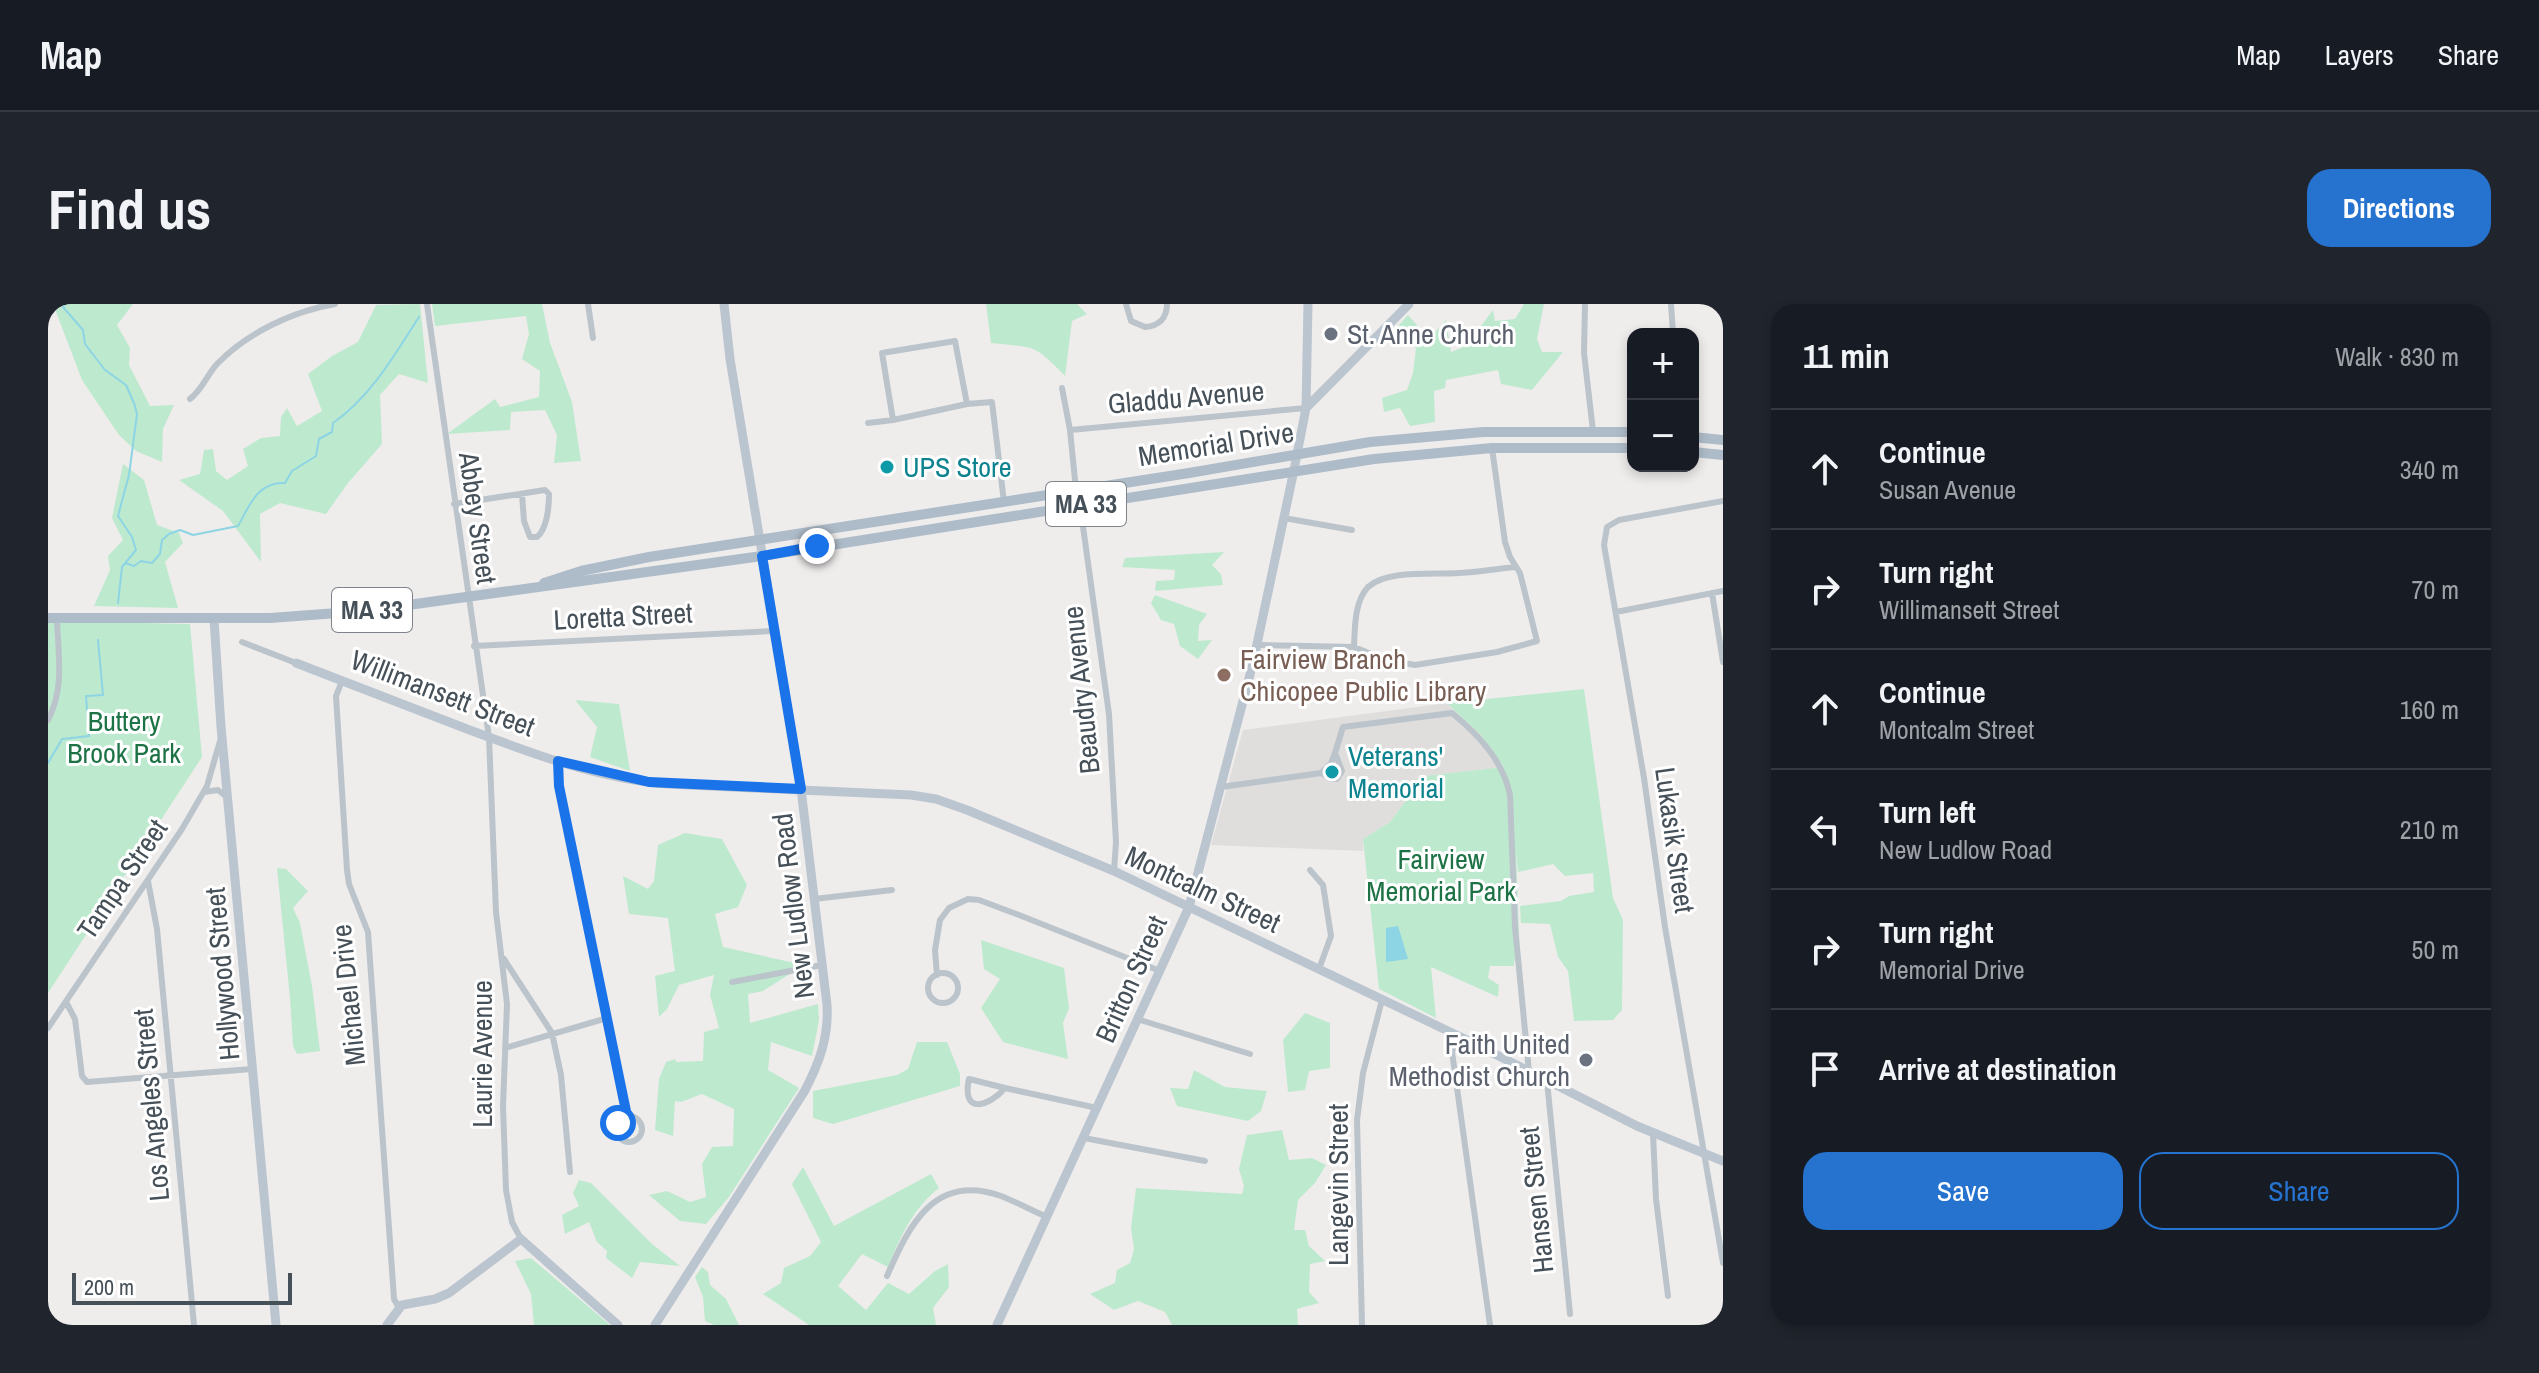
<!DOCTYPE html>
<html lang="en">
<head>
<meta charset="utf-8">
<style>
  :root { --surface:#171b24; --page:#20242c; --text:#f1f3f6; --muted:#9ea1a6; --line:#363941; --accent:#2673cf }
  body { margin:0; font-family:"Archivo Narrow",sans-serif; background:var(--page); color:var(--text) }
  .controls { position:absolute; right:24px; top:24px; display:grid; overflow:hidden; border-radius:16px; box-shadow:0 4px 12px #0003 }
  .controls button { width:72px; height:72px; display:grid; place-items:center; padding:0; border:0; border-bottom:2px solid var(--line); background:var(--surface); color:var(--text); font:40px sans-serif }
  .scale { position:absolute; left:24px; bottom:20px; width:220px; box-sizing:border-box; padding-left:8px; border:4px solid #465058; border-top:0; font-size:22px; line-height:28px; white-space:nowrap; color:#465058; -webkit-text-stroke:6px #fff; paint-order:stroke }
  .stop { position:absolute; width:24px; height:24px; margin:-18px; border:6px solid #1a73e8; border-radius:50%; background:#fff }
  .stop.end { background:#1a73e8; border-color:#fff; box-shadow:0 2px 8px #0008 }
  .list { margin:0; padding:0; list-style:none }
  h2 { display:flex; justify-content:space-between; align-items:center; height:104px; margin:0; padding:0 32px; font-size:34px }
  h2 small { font-size:26px; font-weight:400; color:var(--muted) }
  .list li { display:grid; grid-template-columns:52px 1fr auto; gap:24px; align-items:center; box-sizing:border-box; height:120px; padding:0 32px; border-top:2px solid var(--line) }
  .list b { display:block; font-size:30px; white-space:nowrap }
  .list p { margin:0; font-size:26px; white-space:nowrap; color:var(--muted) }
  .list em { font-size:26px; font-style:normal; color:var(--muted) }
  .actions { display:flex; gap:16px; padding:24px 32px }
  .actions a { flex:1; padding:18px 0; border:2px solid var(--accent); border-radius:24px; text-align:center; font-size:28px; color:var(--accent) }
  .actions .main { background:var(--accent); color:#fff }
  .icon { flex:none; width:44px; height:44px; fill:none; stroke:currentColor; stroke-width:2; stroke-linecap:round; stroke-linejoin:round }
  .map { position:relative; flex:none; width:1675px; height:1021px; overflow:hidden; border-radius:24px }
  header { display:flex; align-items:center; gap:48px; box-sizing:border-box; height:112px; padding:0 40px; background:var(--surface); border-bottom:2px solid var(--line) }
  header strong { font-size:38px }
  nav { display:flex; gap:44px; margin-inline-start:auto; font-size:28px }
  .intro { display:flex; align-items:center; justify-content:space-between; box-sizing:border-box; height:192px; padding:0 48px }
  h1 { margin:0; font-size:56px }
  .button { padding:20px 36px; border-radius:24px; background:var(--accent); color:#fff; font-size:28px; font-weight:700 }
  main { display:flex; gap:48px; padding:0 48px }
  aside { flex:1; background:var(--surface); border-radius:24px; box-shadow:0 4px 12px #0003 }
  .map>svg:first-child { display:block }
  .education { fill:#e0dddd }
  .green { fill:#bdeace }
  .water { fill:#8dd4e4 }
  .lines { fill:none; stroke-linecap:round; stroke-linejoin:round }
  .stream { stroke:#8dd4e4; stroke-width:2 }
  .street { stroke:#bbc4cb; stroke-width:6 }
  .secondary { stroke:#bbc5cf; stroke-width:9 }
  .primary { stroke:#aebcc9; stroke-width:10 }
  .route { stroke:#1a73e8; stroke-width:10 }
  .worship-dot { fill:#6b7280; stroke:#fff; stroke-width:3 }
  .culture-dot { fill:#0f9aa8; stroke:#fff; stroke-width:3 }
  .education-dot { fill:#8d6e63; stroke:#fff; stroke-width:3 }
  .labels { text-anchor:middle; stroke-width:6; stroke-linejoin:round; paint-order:stroke }
  .shield { fill:#fff; stroke:#7e848a; stroke-width:2 }
  .shield-label { font-size:26px; font-weight:bold; fill:#465058 }
  .worship-label { font-size:28px; fill:#5b616d; stroke:#fff; text-anchor:start }
  .street-label { font-size:28px; fill:#465058; stroke:#fff }
  .culture-label { font-size:28px; fill:#0d838f; stroke:#fff; text-anchor:start }
  .education-label { font-size:28px; fill:#785e54; stroke:#fff; text-anchor:start }
  .park-label { font-size:28px; fill:#1d7346; stroke:#fff }
</style>
</head>
<body>
<header>
<strong>Map</strong>
<nav><a>Map</a><a>Layers</a><a>Share</a></nav>
</header>
<div class="intro"><h1>Find us</h1><a class="button">Directions</a></div>
<main>
<div class="map">
<svg width="1675" height="1021" viewBox="0 0 1675 1021">
  <rect width="100%" height="100%" fill="#efecec"/>
  <path class="education" d="M1399,399l34,32 24,32 -81,9 -34,46 -27,17v12l-152,-6 32,-115z"/>
  <path class="green" d="M5,0h80l-16,21 13,23 -1,17 21,41 24,-1 -11,24 -1,33 -26,-11 -17,-16 -37,-55z
    M372,0l8,79 -29,-9 -19,21 2,49 -34,39 -22,31 -46,-11 -20,11 1,48 -38,-51 -44,-31 21,-6 4,-24 9,-1 3,22 11,9 21,-14 -5,-17 18,-11 19,-2 1,-19 6,-9 10,18 25,-15 -14,-37 24,-18 26,-14 18,-37z
    M384,0h110l8,39 22,59 9,59 -27,2 3,-28 -12,-25 -34,2 -1,18 -63,4 48,-35 5,8 39,-10 1,-26 -18,-12 7,-25 -3,-18 -91,10z
    M938,0h91l10,10 -15,7 -7,55c-32,-33 -29,-28 -74,-33z
    M1476,0h20l-7,35 5,13h21l-31,38 -31,-6 -3,-14 -52,10 -1,8 -11,3 1,31 -25,4 -10,-18 -16,4 -2,-14 25,-8 6,-17 3,-25 -25,-14 17,-19 21,24 17,-19 5,32 15,-6 27,-36 2,11 20,-2z
    M75,160l21,16 13,45 22,8 4,10 -18,19 13,46 -84,-2 16,-36 -2,-14 15,-16 -11,-22z
    M1176,248l-12,13 9,9 2,11 -68,6 1,-10 18,-1 1,-10 -53,-3 3,-9z
    M1107,291l52,19 -8,11 -1,16 14,-1 -14,19 -18,-13 -6,-22 -13,-4 -10,-17z
    M0,317l142,3 12,133 -154,236z
    M1536,385l29,209 10,22 -1,90 -9,10 -39,1 -6,-50 -10,-14 -8,-33 -29,-1 -1,-17 41,-5 8,-5 25,-4 -1,-19 -28,3 -12,-12 -35,8 -2,-21 4,111 -6,-1v5h-24l-2,12 11,7 -1,12 -67,-30 5,51 -57,-29 -16,-150 27,-17 34,-46 80,-9 -23,-32 -34,-32z
    M527,396l44,4 11,67 -40,-14 7,-30z
    M637,529l37,6 25,46 -9,22 -23,7 8,33 81,18 -41,26 -15,3 2,29 68,-19 1,16 -7,36 -41,-14 -3,28 31,18 -70,109 -23,27 -26,-3 -31,-26 18,-4 23,11 16,-5 -4,-33 10,-17 21,-1 1,-37 -32,-15 -21,8 -6,-1 -2,35 -18,-6 4,-51 7,-17 9,-3 1,3 27,-1 1,-29 15,-4 -9,-33 4,-20 -35,10 -12,24 -8,8 -4,-41 20,-5 -7,-53 -39,-4 -6,-38 25,13 6,-8 4,-36z
    M229,564l9,1 22,22 -15,17 7,15 12,63 8,65 -23,3 -4,-8 -3,-48z
    M933,636l83,28 5,40 -6,15 5,36 -65,-17 -22,-34 19,-29 -16,-10z
    M1257,709l25,10v45l-21,3 -4,19 -17,2 -5,-52z
    M869,738h30l13,32v12l-127,38 -20,-6v-27l84,-16 11,-6z
    M1146,766l31,17 42,4 -6,20 -13,10 -71,-15 -7,-18 18,1z
    M1234,826l7,30 23,-2 14,7 -11,18 -17,17 -4,30h11l4,16 16,15 -15,3 -1,28 10,11 -22,6 1,16h-126l-7,-13 -27,-11 -24,9 -24,-16 25,-11 2,-13 13,-7 4,-14 -3,-21 5,-40 106,6 2,-8 -5,-17 8,-34z
    M755,863l31,59 97,-52 8,14c-26,20 -39,50 -51,79l-26,-13 -24,32 28,24 22,-27 21,11 26,-23 13,-7 1,23 -16,21 3,17h-127l-46,-31 18,-11 3,-15 26,-12 11,-14 -29,-58z
    M531,876l12,3 61,61 28,22 -40,-4 -8,16 -26,-20 1,-7 -10,-9 -8,-20 -24,12 -3,-19 17,-9 -6,-13z
    M483,954l79,67h-76l-3,-31 -16,-33z
    M654,963l6,5 2,13 16,14 13,26h-25l-9,-4 -2,-24 -8,-20z"/>
  <path class="water" d="M1350,622l10,33 -22,3v-34z"/>
  <g class="lines">
    <path class="stream" d="M17,0l-2,3 20,23 2,14 20,26 21,15 8,18 3,11 -8,61 -11,41 14,21 4,13 -14,17 -4,36
      M77,259l9,3 7,-5 11,2 8,-9 2,-14 7,-6 11,-4 13,5 45,-9c12,-21 19,-44 47,-43l7,-12 24,-15 3,-17 13,-7 1,-9c37,-25 62,-69 86,-106
      M0,459l14,-24 27,-3 -3,-40 17,-1 -5,-55"/>
    <path class="street" d="M379,0l62,433 7,175 11,92 -4,102 3,84 6,32 9,17
      M540,0l5,34
      M1078,0l5,17 14,6c14,-1 22,-9 22,-23
      M1537,0l-1,49 9,78
      M1623,0l2,30
      M1014,84l8,42 6,60
      M142,95c12,-9 17,-24 27,-35 30,-31 76,-53 118,-60
      M919,100l-12,-63 -73,12 11,67 74,-16 25,-2 12,100
      M820,119l25,-3
      M1022,126l236,-22
      M1675,197l-104,19 -12,7 -3,18 40,233 21,149 58,336
      M406,200l91,-14 4,4c0,13 -2,35 -12,43h-7l-6,-16 -2,-27
      M1032,201l29,209 7,128 -2,29
      M1236,214l68,12
      M1664,289l11,69
      M1568,308l107,-21
      M194,338l54,21
      M1209,341l97,2 32,13 29,5 82,-13 40,-11 -17,-68 -10,-16 -5,-15 -13,-94
      M426,342l300,-15
      M1306,343c1,-19 0,-45 14,-60 19,-18 67,-12 91,-14 19,-1 38,-4 56,-6
      M294,377l-6,15 11,174 2,14 19,48 25,352 1,15 5,9
      M0,416c17,-32 10,-66 9,-101
      M1287,449l8,-26 109,-14c27,22 51,48 58,82l5,132 14,145
      M510,457l1,25 68,330
      M1173,483l100,-14 10,6h6l5,-8 -7,-18 -4,10 -10,10
      M156,488l14,-2 10,8
      M1262,566l13,15 8,51 -12,33
      M100,577l9,48 37,396
      M766,595l78,-9
      M456,655l48,74 9,42 9,97
      M880 684a15 15 0 1 1 30 0a15 15 0 1 1-30 0Z
      M889,671l-2,-25 5,-30 9,-12 19,-9 11,1 40,15 141,56
      M684,678l90,-17
      M18,698l9,17 7,57 5,6 165,-13
      M1089,715l113,35
      M0,724l134,-199 25,-43 13,-45
      M1410,732l-6,16 38,273
      M457,744l102,-30
      M1499,777l23,233
      M957,784l-36,-9c-8,36 20,28 36,9l92,20
      M568 825a13 13 0 1 1 26 0a13 13 0 1 1-26 0Z
      M1605,829l3,66 12,97
      M1036,834l121,23
      M839,972c22,-50 47,-104 114,-80 15,6 30,14 46,21
      M1314,1021l-5,-205 6,-47 19,-73"/>
    <path class="secondary" d="M1258,104l103,-104
      M166,315l7,108 55,598
      M248,359c56,22 113,44 171,66 64,24 131,50 200,55l244,11 25,4 31,11 147,61 357,171 166,84 86,35
      M339,1021l15,-20 33,-6 14,-6 72,-54 97,86
      M607,1021l149,-233c15,-28 25,-55 23,-87l-26,-216 -71,-430 -6,-55
      M949,1021l192,-418 64,-244 41,-193 12,-62 2,-104"/>
    <path class="primary" d="M1645,133l30,3
      M1645,148l30,3
      M496,279l37,-12 68,-14 540,-84 181,-31 113,-10h150
      M0,314h222l95,-7 397,-55 612,-97 118,-11h141"/>
  </g>
  <g class="lines">
    <path class="route" d="M570,819l9,-7 -68,-330 -1,-25 91,21 152,7 -39,-233 55,-10"/>
  </g>
  <g class="worship-dot">
    <circle cx="1283" cy="30" r="8"/>
    <circle cx="1538" cy="756" r="8"/>
  </g>
  <g class="culture-dot">
    <circle cx="839" cy="163" r="8"/>
    <circle cx="1284" cy="468" r="8"/>
  </g>
  <circle class="education-dot" cx="1176" cy="371" r="8"/>
  <g class="labels">
    <g class="shield">
      <rect x="998" y="178" width="80" height="44" rx="6"/>
      <rect x="284" y="284" width="80" height="44" rx="6"/>
    </g>
    <g class="shield-label">
      <text x="1038" y="209">MA 33</text>
      <text x="324" y="315">MA 33</text>
    </g>
    <g class="worship-label">
      <text x="1299" y="40">St. Anne Church</text>
      <text x="1522" y="750" text-anchor="end">Faith United<tspan x="1522" dy="32">Methodist Church</tspan></text>
    </g>
    <g class="street-label">
      <text transform="translate(1138 93) rotate(-5)" y="10">Gladdu Avenue</text>
      <text transform="translate(1168 140) rotate(-9)" y="10">Memorial Drive</text>
      <text transform="translate(430 214) rotate(82)" y="10">Abbey Street</text>
      <text transform="translate(575 312) rotate(-3)" y="10">Loretta Street</text>
      <text transform="translate(1033 386) rotate(-96)" y="10">Beaudry Avenue</text>
      <text transform="translate(395 389) rotate(21)" y="10">Willimansett Street</text>
      <text transform="translate(1627 536) rotate(82)" y="10">Lukasik Street</text>
      <text transform="translate(74 575) rotate(-56)" y="10">Tampa Street</text>
      <text transform="translate(1155 585) rotate(25)" y="10">Montcalm Street</text>
      <text transform="translate(745 602) rotate(-97)" y="10">New Ludlow Road</text>
      <text transform="translate(174 670) rotate(-95)" y="10">Hollywood Street</text>
      <text transform="translate(1083 675) rotate(-66)" y="10">Britton Street</text>
      <text transform="translate(300 691) rotate(-96)" y="10">Michael Drive</text>
      <text transform="translate(434 750) rotate(-90)" y="10">Laurie Avenue</text>
      <text transform="translate(103 801) rotate(-95)" y="10">Los Angeles Street</text>
      <text transform="translate(1290 881) rotate(-90)" y="10">Langevin Street</text>
      <text transform="translate(1488 896) rotate(-96)" y="10">Hansen Street</text>
    </g>
    <g class="culture-label">
      <text x="855" y="173">UPS Store</text>
      <text x="1300" y="462">Veterans'<tspan x="1300" dy="32">Memorial</tspan></text>
    </g>
    <g class="education-label">
      <text x="1192" y="365">Fairview Branch<tspan x="1192" dy="32">Chicopee Public Library</tspan></text>
    </g>
    <g class="park-label">
      <text x="76" y="427">Buttery<tspan x="76" dy="32">Brook Park</tspan></text>
      <text x="1393" y="565">Fairview<tspan x="1393" dy="32">Memorial Park</tspan></text>
    </g>
  </g>
</svg>
<div class="controls">
<button>+</button>
<button>−</button>
</div>
<div class="scale">200 m</div>
<div class="stop" style="left:570px;top:819px"></div>
<div class="stop end" style="left:769px;top:242px"></div>
</div>
<aside>
<h2>11 min<small>Walk · 830 m</small></h2>
<ul class="list">
<li><svg class="icon" aria-label="ahead" viewBox="0 0 24 24"><path d="M12 20V5M6 11l6-6 6 6"/></svg><div><b>Continue</b><p>Susan Avenue</p></div><em>340 m</em></li>
<li><svg class="icon" aria-label="right" viewBox="0 0 24 24"><path d="M7 20v-9h11M14 6l5 5-5 5"/></svg><div><b>Turn right</b><p>Willimansett Street</p></div><em>70 m</em></li>
<li><svg class="icon" aria-label="ahead" viewBox="0 0 24 24"><path d="M12 20V5M6 11l6-6 6 6"/></svg><div><b>Continue</b><p>Montcalm Street</p></div><em>160 m</em></li>
<li><svg class="icon" aria-label="left" viewBox="0 0 24 24"><path d="M17 20v-9H6M10 6l-5 5 5 5"/></svg><div><b>Turn left</b><p>New Ludlow Road</p></div><em>210 m</em></li>
<li><svg class="icon" aria-label="right" viewBox="0 0 24 24"><path d="M7 20v-9h11M14 6l5 5-5 5"/></svg><div><b>Turn right</b><p>Memorial Drive</p></div><em>50 m</em></li>
<li><svg class="icon" aria-label="arrive" viewBox="0 0 24 24"><path d="M6 21V4h12l-3 4 3 4H6"/></svg><div><b>Arrive at destination</b></div></li>
</ul>
<div class="actions"><a class="main">Save</a><a>Share</a></div>
</aside>
</main>
</body>
</html>
